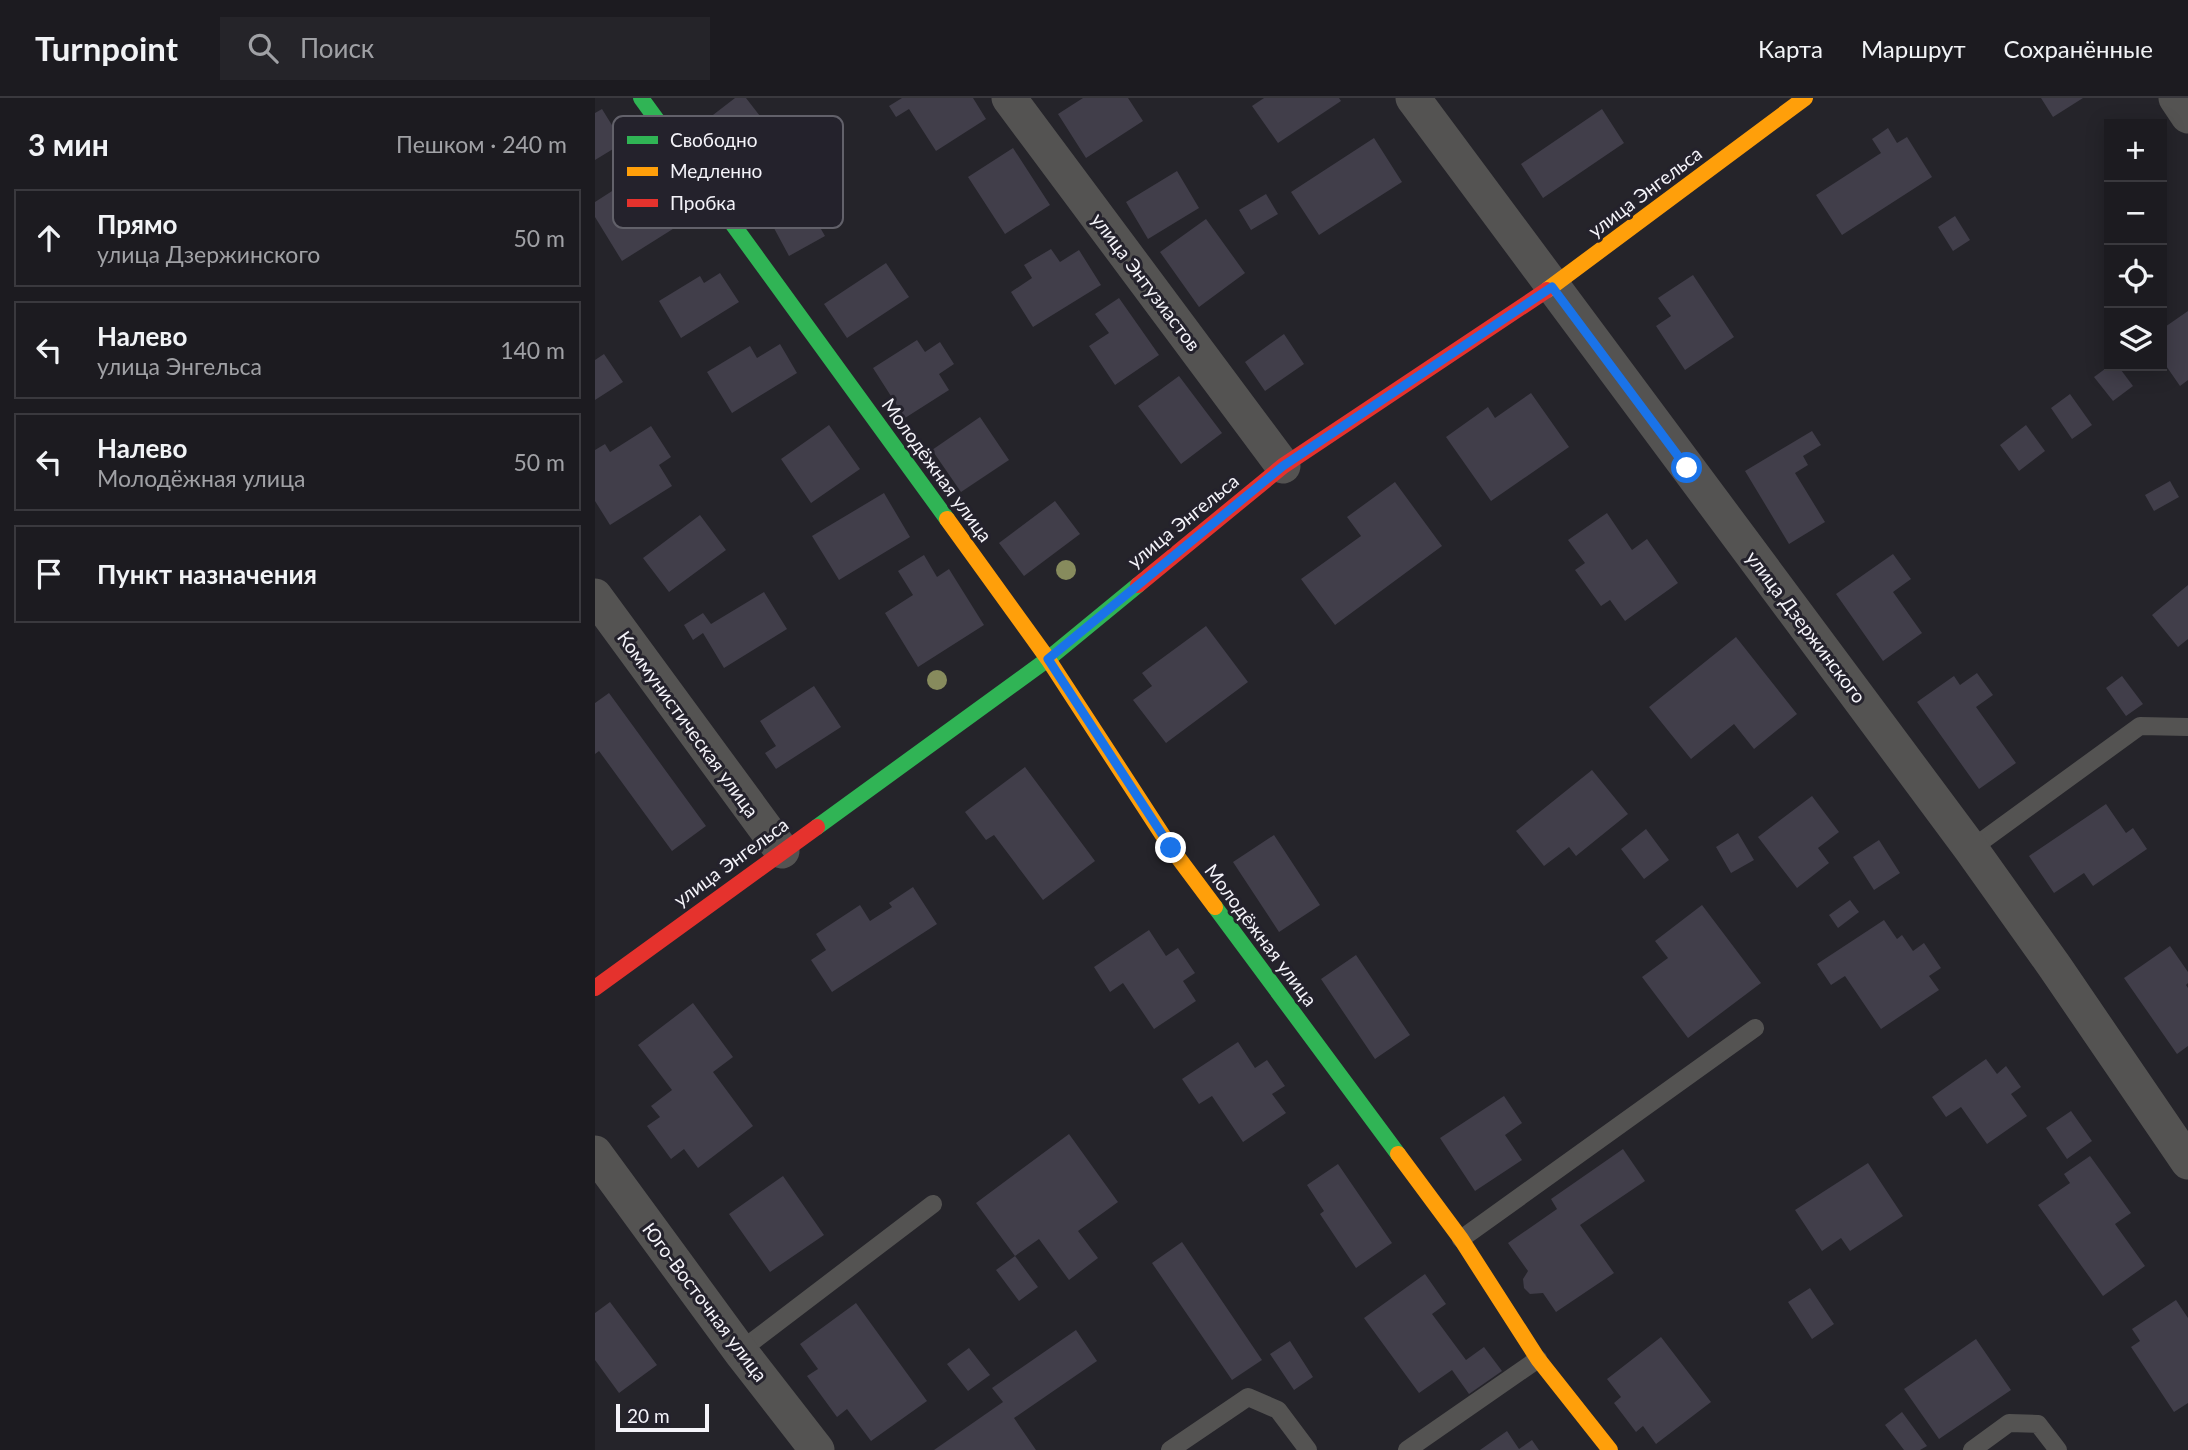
<!DOCTYPE html>
<html lang="ru">
<head>
<meta charset="utf-8">
<style>
  :root { --surface:#1c1b20; --page:#252429; --text:#f1f3f6; --muted:#a0a1a5; --line:#3a393e }
  body { margin:0; font-family:Lato,sans-serif; background:var(--page); color:var(--text) }
  .controls { position:absolute; right:21px; top:21px; display:grid; overflow:hidden; border-radius:0px; box-shadow:0 4px 18px #0003 }
  .controls button { width:63px; height:63px; display:grid; place-items:center; padding:0; border:0; border-bottom:2px solid var(--line); background:var(--surface); color:var(--text); font:35px sans-serif }
  .scale { position:absolute; left:21px; bottom:18px; width:93px; box-sizing:border-box; padding-left:7px; border:4px solid #f4f3f9; border-top:0; font-size:19px; line-height:24px; white-space:nowrap; color:#f4f3f9; -webkit-text-stroke:5px #24222c; paint-order:stroke }
  .stop { position:absolute; width:21px; height:21px; margin:-16px; border:5px solid #1a73e8; border-radius:50%; background:#fff }
  .stop.end { background:#1a73e8; border-color:#fff; box-shadow:0 2px 7px #0008 }
  .list { margin:0; padding:0; list-style:none }
  h2 { display:flex; justify-content:space-between; align-items:center; height:91px; margin:0; padding:0 28px; font-size:30px }
  h2 small { font-size:23px; font-weight:400; color:var(--muted) }
  .list li { display:grid; grid-template-columns:46px 1fr auto; gap:21px; align-items:center; box-sizing:border-box; height:98px; margin:0 14px 14px; padding:0 14px; border:2px solid var(--line); border-radius:0px }
  .list b { display:block; font-size:26px; white-space:nowrap }
  .list p { margin:0; font-size:23px; white-space:nowrap; color:var(--muted) }
  .list em { font-size:23px; font-style:normal; color:var(--muted) }
  .icon { flex:none; width:38px; height:38px; fill:none; stroke:currentColor; stroke-width:2; stroke-linecap:round; stroke-linejoin:round }
  .map { position:relative; flex:none; width:1593px; height:1352px; overflow:hidden }
  header { display:flex; align-items:center; gap:42px; box-sizing:border-box; height:98px; padding:0 35px; background:var(--surface); border-bottom:2px solid var(--line) }
  header strong { font-size:33px }
  nav { display:flex; gap:38px; margin-inline-start:auto; font-size:24px }
  .search { width:490px; height:63px; background:var(--page); display:flex; align-items:center; gap:18px; box-sizing:border-box; padding:0 24px; border-radius:0px; color:var(--muted); font-size:26px }
  main { display:flex }
  aside { flex:1; background:var(--surface) }
  .map>svg:first-child { display:block }
  .building { fill:#413e4a }
  .lines { fill:none; stroke-linecap:round; stroke-linejoin:round }
  .lane { stroke:#545352; stroke-width:18 }
  .street { stroke:#545352; stroke-width:35 }
  .fast { stroke:#30b455; stroke-width:16 }
  .slow { stroke:#ff9f0a; stroke-width:16 }
  .jam { stroke:#e5322d; stroke-width:16 }
  .tree { fill:#878b5d }
  .route { stroke:#1a73e8; stroke-width:9 }
  .labels { text-anchor:middle; stroke-width:6; stroke-linejoin:round; paint-order:stroke }
  .street-label { font-size:19px; fill:#f4f3f9; stroke:#24222c }
  .key { fill:#24222c; stroke:#62616a; stroke-width:2 }
  .key-label { font-size:19px; fill:#f4f3f9 }
</style>
</head>
<body>
<header>
<strong>Turnpoint</strong>
<div class="search"><svg class="icon" aria-label="search" viewBox="0 0 24 24"><circle cx="10" cy="10" r="6"/><path d="M15 15l6 6"/></svg>Поиск</div>
<nav><a>Карта</a><a>Маршрут</a><a>Сохранённые</a></nav>
</header>
<main>
<aside>
<h2>3 мин<small>Пешком · 240 m</small></h2>
<ul class="list">
<li><svg class="icon" aria-label="ahead" viewBox="0 0 24 24"><path d="M12 20V5M6 11l6-6 6 6"/></svg><div><b>Прямо</b><p>улица Дзержинского</p></div><em>50 m</em></li>
<li><svg class="icon" aria-label="left" viewBox="0 0 24 24"><path d="M17 20v-9H6M10 6l-5 5 5 5"/></svg><div><b>Налево</b><p>улица Энгельса</p></div><em>140 m</em></li>
<li><svg class="icon" aria-label="left" viewBox="0 0 24 24"><path d="M17 20v-9H6M10 6l-5 5 5 5"/></svg><div><b>Налево</b><p>Молодёжная улица</p></div><em>50 m</em></li>
<li><svg class="icon" aria-label="arrive" viewBox="0 0 24 24"><path d="M6 21V4h12l-3 4 3 4H6"/></svg><div><b>Пункт назначения</b></div></li>
</ul>
</aside>
<div class="map">
<svg width="1593" height="1352" viewBox="0 0 1593 1352">
  <rect width="100%" height="100%" fill="#25242a"/>
  <path class="building" d="M140,0h11l37,48 -42,32 -41,-53z
    M307,0h71l13,21 -50,32 -27,-42 -13,8 -7,-11z
    M488,0h45l15,23 -57,37 -28,-44z
    M669,0h75l2,3 -63,42 -26,-37z
    M1446,0h42l-30,19z
    M7,11l21,34 -28,17v-47z
    M1007,11l22,34 -81,55 -22,-34z
    M1293,30l9,15 10,-6 25,40 -90,58 -26,-40 65,-42 -9,-14z
    M779,40l28,44 -83,53 -28,-43z
    M418,50l37,57 -45,29 -37,-57z
    M582,73l22,37 -51,31 -22,-37z
    M28,86l11,17 26,-17 24,38 -62,39 -27,-44v-15z
    M671,96l12,20 -27,16 -12,-20z
    M208,100l22,38 -36,20 -21,-39z
    M1360,118l15,24 -17,11 -15,-24z
    M611,121l39,54 -46,34 -39,-55z
    M456,151l9,13 19,-12 22,35 -68,42 -22,-35 21,-14 -8,-13z
    M291,165l23,34 -62,41 -23,-34z
    M125,175l19,29 -58,36 -22,-37 41,-25 4,7z
    M1098,177l41,62 -49,33 -29,-44 15,-10 -13,-18z
    M524,200l40,57 -44,30 -26,-39 20,-13 -14,-19z
    M1593,213v69l-8,6 -18,-26v-31z
    M689,236l20,30 -39,27 -20,-29z
    M322,242l8,12 15,-10 14,22 -15,10 10,16 -44,28 -32,-50z
    M185,246l17,29 -65,40 -25,-41 43,-26 7,12z
    M9,256l19,28 -28,18v-40z
    M1514,268h9l15,20 -20,15 -19,-24z
    M584,278l43,57 -41,31 -43,-58z
    M936,295l38,54 -78,54 -45,-64 42,-30 7,11z
    M1475,296l22,31 -20,14 -21,-31z
    M385,319l29,43 -48,32 -29,-42z
    M234,327l31,44 -49,34 -30,-44z
    M1431,327l19,26 -26,20 -19,-26z
    M56,328l20,31 -12,8 13,21 -62,39 -15,-24v-51l10,-6 5,8z
    M1217,333l9,14 -18,11 5,9 -13,8 30,49 -36,22 -44,-73z
    M1575,383l9,16 -25,14 -9,-16z
    M800,384l47,64 -107,79 -34,-46 60,-43 -14,-19z
    M289,395l26,44 -71,43 -27,-44z
    M460,403l25,33 -56,42 -25,-33z
    M1012,415l25,37 15,-11 31,44 -53,38 -15,-21 -9,6 -26,-36 10,-7 -17,-23z
    M105,417l26,35 -57,42 -26,-34z
    M1298,456l18,25 -18,13 29,41 -39,28 -47,-67z
    M329,457l13,22 12,-8 35,56 -66,42 -33,-54 28,-18 -15,-24z
    M1593,487v54l-10,8 -26,-32z
    M169,494l23,37 -63,39 -21,-35 -10,7 -9,-15 19,-12 8,11z
    M611,528l42,56 -82,61 -33,-43 19,-14 -10,-13z
    M1141,539l61,77 -43,35 -20,-25 -43,35 -42,-52z
    M1382,575l16,22 -17,12 40,56 -37,26 -62,-87 37,-26 6,9z
    M1527,578l21,28 -17,12 -20,-28z
    M219,588l27,41 -65,42 -11,-16 11,-7 -16,-25z
    M14,595l97,133 -34,25 -73,-100 -4,3v-51z
    M430,669l70,94 -52,39 -49,-65 -8,5 -21,-28z
    M997,672l36,44 -52,42 -7,-9 -25,19 -28,-35z
    M1217,698l27,36 -21,16 11,15 -32,25 -39,-51z
    M1511,706l20,29 7,-5 14,21 -54,37 -9,-13 -30,20 -25,-37z
    M1051,731l23,31 -25,19 -23,-30z
    M1143,735l16,27 -23,13 -15,-26z
    M679,737l46,70 -41,27 -46,-70z
    M1284,742l21,33 -26,17 -21,-33z
    M318,789l24,37 -105,68 -21,-32 15,-10 -10,-16 44,-29 10,16 22,-14 -3,-4z
    M1255,802l9,12 -21,16 -9,-13z
    M1107,807l59,78 -73,55 -46,-61 26,-19 -13,-17z
    M1289,822l13,19 5,-4 11,16 11,-8 17,25 -12,8 10,14 -58,39 -36,-53 -14,9 -14,-21z
    M554,832l17,26 12,-8 17,25 -12,8 13,20 -42,28 -31,-46 -13,9 -16,-25z
    M1575,848l18,26v11l-2,2 2,3v58l-11,8 -53,-76z
    M761,857l54,80 -35,24 -54,-80z
    M98,905l40,54 -20,15 40,54 -55,42 -14,-19 -13,10 -24,-33 13,-9 -9,-11 21,-16 -34,-45z
    M643,944l17,26 12,-8 18,26 -13,8 14,19 -43,29 -31,-46 -13,8 -17,-25z
    M1391,961l11,15 9,-8 15,21 -10,7 16,22 -40,28 -26,-37 -15,10 -14,-20z
    M909,998l18,27 -17,12 17,25 -47,31 -35,-53z
    M1476,1013l21,30 -25,18 -21,-31z
    M474,1036l49,68 -40,29 20,27 -29,22 -30,-41 -24,17 -39,-53z
    M1028,1051l22,32 -65,44 34,48 -58,39 -13,-19 -13,1 -6,-6 -1,-9 5,-8 -20,-28 49,-34 -6,-10z
    M1495,1058l41,57 -16,11 30,42 -42,30 -65,-91 32,-22 -6,-9z
    M1273,1065l35,53 -53,35 -9,-13 -19,13 -27,-41z
    M743,1066l54,79 -36,25 -36,-54 4,-3 -17,-26z
    M188,1078l41,59 -54,37 -41,-58z
    M587,1144l80,118 -30,20 -80,-117z
    M420,1158l23,31 -19,14 -23,-31z
    M830,1176l21,30 -14,10 34,46 18,-13 18,24 -33,23 -17,-24 -33,23 -55,-75z
    M1215,1190l24,36 -22,15 -24,-37z
    M1581,1202l12,18v85l-14,9 -43,-65 9,-6 -8,-12z
    M15,1204l47,63 -38,28 -24,-33v-47z
    M261,1205l71,98 -56,40 -24,-32 -10,8 -30,-41 11,-7 -18,-25z
    M481,1232l21,31 -83,57 22,32h-102l69,-48 -11,-14z
    M1066,1239l50,65 -55,42 -13,-18 -7,6 -22,-29 7,-6 -14,-18z
    M1381,1241l35,51 -72,49 -35,-50z
    M695,1243l23,36 -19,13 -24,-36z
    M374,1250l21,27 -22,16 -21,-27z
    M1307,1314l25,34 -7,4h-16l-19,-25z
    M912,1333l12,18 13,-9 7,10h-59z"/>
  <g class="lines">
    <path class="lane" d="M1376,751l169,-123 48,1
      M866,1141l294,-211
      M145,1253l193,-147
      M575,1352l78,-53 30,13 30,40
      M812,1352l131,-91
      M1377,1352l37,-27 29,1 20,26"/>
    <path class="street" d="M414,0l274,368
      M818,0l558,751 84,118 133,195
      M1581,0l12,18
      M0,498l187,255
      M0,1055l145,198 77,99"/>
    <path class="fast" d="M46,0l306,421
      M222,729l231,-168 90,-74
      M620,809l183,247"/>
    <path class="slow" d="M952,192l258,-192
      M352,421l101,140 123,189 44,59
      M803,1056l63,85 77,120 72,91"/>
    <path class="jam" d="M543,487l145,-119 264,-176
      M0,890l222,-161"/>
  </g>
  <g class="tree">
    <circle cx="471" cy="472" r="10"/>
    <circle cx="342" cy="582" r="10"/>
  </g>
  <g class="lines">
    <path class="route" d="M576,750l-123,-189 235,-193 269,-179 135,181"/>
  </g>
  <g class="labels">
    <g class="street-label">
      <text transform="translate(1050 94) rotate(-37)" y="7">улица Энгельса</text>
      <text transform="translate(551 184) rotate(53)" y="7">улица Энтузиастов</text>
      <text transform="translate(342 372) rotate(54)" y="7">Молодёжная улица</text>
      <text transform="translate(588 423) rotate(-39)" y="7">улица Энгельса</text>
      <text transform="translate(1211 529) rotate(53)" y="7">улица Дзержинского</text>
      <text transform="translate(93 626) rotate(54)" y="7">Коммунистическая улица</text>
      <text transform="translate(136 764) rotate(-36)" y="7">улица Энгельса</text>
      <text transform="translate(666 837) rotate(53)" y="7">Молодёжная улица</text>
      <text transform="translate(110 1204) rotate(53)" y="7">Юго-Восточная улица</text>
    </g>
  </g>
  <rect x="18" y="18" width="230" height="112" rx="10" class="key"/>
  <rect x="32" y="38" width="31" height="8" fill="#30b455"/>
  <rect x="32" y="69" width="31" height="9" fill="#ff9f0a"/>
  <rect x="32" y="101" width="31" height="8" fill="#e5322d"/>
  <g class="key-label">
    <text x="75" y="49">Свободно</text>
    <text x="75" y="80">Медленно</text>
    <text x="75" y="112">Пробка</text>
  </g>
</svg>
<div class="controls">
<button>+</button>
<button>−</button>
<button><svg class="icon" aria-label="locate" viewBox="0 0 24 24"><circle cx="12" cy="12" r="6"/><path d="M12 2v4M12 18v4M2 12h4M18 12h4"/></svg></button>
<button><svg class="icon" aria-label="layers" viewBox="0 0 24 24"><path d="M12 4l9 5-9 5-9-5zM3 14l9 5 9-5"/></svg></button>
</div>
<div class="scale">20 m</div>
<div class="stop" style="left:1092px;top:370px"></div>
<div class="stop end" style="left:576px;top:750px"></div>
</div>
</main>
</body>
</html>
